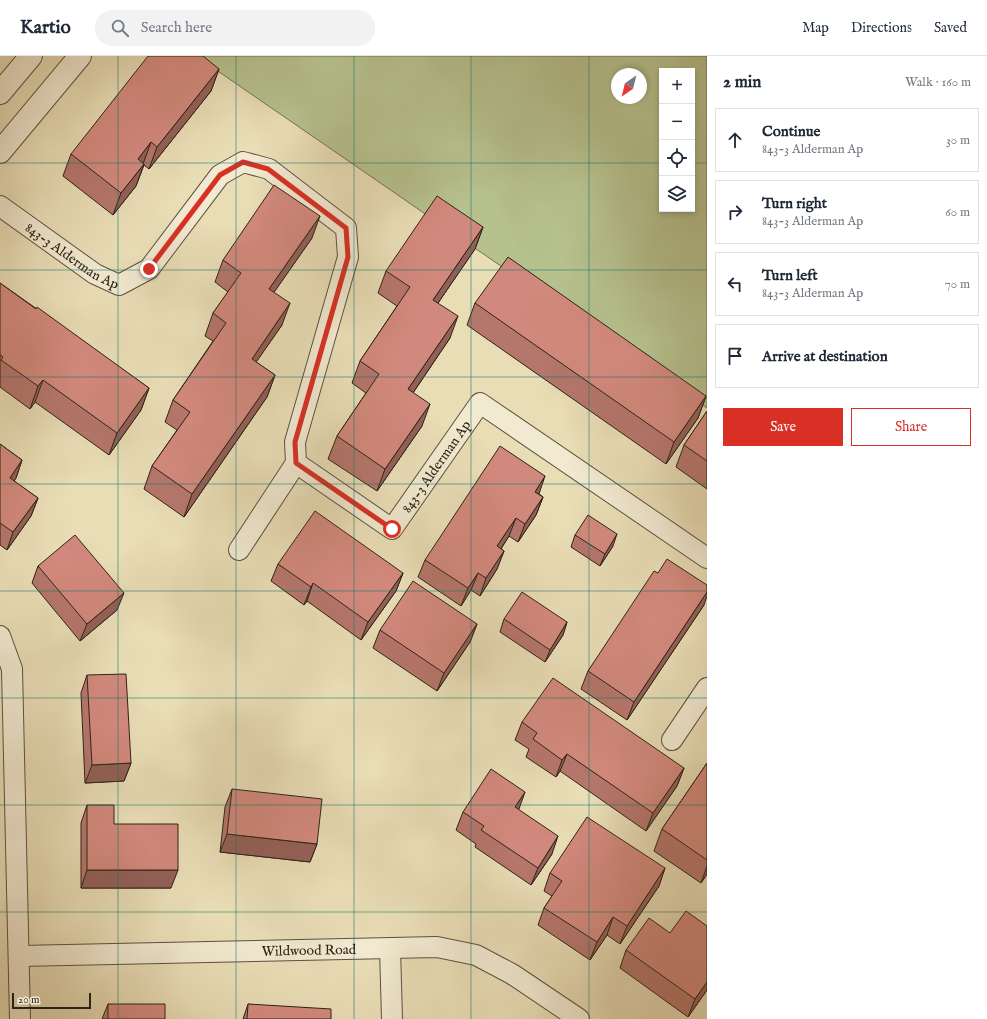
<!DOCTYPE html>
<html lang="en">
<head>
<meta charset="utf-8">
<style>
  :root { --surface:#fff; --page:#f2f2f3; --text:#1f2937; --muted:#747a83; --line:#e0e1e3; --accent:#d93025 }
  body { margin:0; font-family:"IM FELL English",serif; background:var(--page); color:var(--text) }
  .controls { position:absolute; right:12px; top:12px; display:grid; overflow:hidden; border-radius:0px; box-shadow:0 2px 6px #0003 }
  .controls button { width:36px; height:36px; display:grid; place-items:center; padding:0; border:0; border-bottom:1px solid var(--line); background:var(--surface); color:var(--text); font:20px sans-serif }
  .compass { position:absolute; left:611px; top:12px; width:36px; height:36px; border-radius:50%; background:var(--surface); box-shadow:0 2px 6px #0003; rotate:215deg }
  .scale { position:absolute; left:12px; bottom:10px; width:79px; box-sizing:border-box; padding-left:4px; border:2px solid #2d2317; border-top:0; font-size:11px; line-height:14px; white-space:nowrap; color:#2d2317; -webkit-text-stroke:3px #f1e9d0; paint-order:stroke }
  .stop { position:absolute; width:12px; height:12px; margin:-9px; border:3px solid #d93025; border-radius:50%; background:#fff }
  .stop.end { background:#d93025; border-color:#fff; box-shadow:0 1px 4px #0008 }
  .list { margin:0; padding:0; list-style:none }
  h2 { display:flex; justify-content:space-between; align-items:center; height:52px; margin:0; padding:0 16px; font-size:17px }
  h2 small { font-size:13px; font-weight:400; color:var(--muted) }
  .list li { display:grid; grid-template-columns:26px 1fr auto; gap:12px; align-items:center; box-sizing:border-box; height:64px; margin:0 8px 8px; padding:0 8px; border:1px solid var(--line); border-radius:0px }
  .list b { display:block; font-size:15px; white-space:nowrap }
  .list p { margin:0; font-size:13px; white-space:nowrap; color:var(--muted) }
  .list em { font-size:13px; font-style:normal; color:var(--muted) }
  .actions { display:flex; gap:8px; padding:12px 16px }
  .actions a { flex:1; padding:9px 0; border:1px solid var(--accent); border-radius:0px; text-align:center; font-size:14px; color:var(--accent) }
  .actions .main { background:var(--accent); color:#fff }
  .icon { flex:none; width:22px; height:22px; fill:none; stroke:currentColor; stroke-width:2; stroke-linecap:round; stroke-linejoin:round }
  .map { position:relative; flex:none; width:707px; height:963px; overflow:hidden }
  header { display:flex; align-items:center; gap:24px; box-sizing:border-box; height:56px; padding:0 20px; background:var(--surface); border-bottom:1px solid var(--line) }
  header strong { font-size:19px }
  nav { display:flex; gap:22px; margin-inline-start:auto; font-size:14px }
  .search { width:280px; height:36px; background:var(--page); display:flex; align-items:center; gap:10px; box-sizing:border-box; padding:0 14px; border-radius:22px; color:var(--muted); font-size:15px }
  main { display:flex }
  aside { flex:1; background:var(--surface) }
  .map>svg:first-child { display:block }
  .green { fill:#b6c18e; stroke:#727252; fill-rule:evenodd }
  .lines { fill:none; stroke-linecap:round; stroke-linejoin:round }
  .minor-casing { stroke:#5c523f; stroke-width:22 }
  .tertiary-casing { stroke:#5c523f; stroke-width:24 }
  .minor { stroke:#f1e9d0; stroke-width:20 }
  .tertiary { stroke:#f1e9d0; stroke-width:22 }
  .wall { fill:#b5766c; stroke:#2d2317 }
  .shaded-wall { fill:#936058; stroke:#2d2317 }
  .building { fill:#d2897d; stroke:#2d2317 }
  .route { stroke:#d93025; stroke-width:5 }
  .grid { fill:none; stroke:#0f766e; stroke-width:1; stroke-opacity:0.55 }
  .labels { text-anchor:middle; stroke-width:4; stroke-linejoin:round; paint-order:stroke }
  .street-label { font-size:14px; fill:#2d2317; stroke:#f1e9d0 }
</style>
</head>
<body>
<header>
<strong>Kartio</strong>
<div class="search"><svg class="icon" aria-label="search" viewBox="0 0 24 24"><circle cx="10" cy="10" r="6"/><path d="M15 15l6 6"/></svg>Search here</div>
<nav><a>Map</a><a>Directions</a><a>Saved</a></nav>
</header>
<main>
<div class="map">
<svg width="707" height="963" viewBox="0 0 707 963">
  <rect width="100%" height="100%" fill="#e9ddb6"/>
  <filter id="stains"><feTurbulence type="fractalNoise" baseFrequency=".005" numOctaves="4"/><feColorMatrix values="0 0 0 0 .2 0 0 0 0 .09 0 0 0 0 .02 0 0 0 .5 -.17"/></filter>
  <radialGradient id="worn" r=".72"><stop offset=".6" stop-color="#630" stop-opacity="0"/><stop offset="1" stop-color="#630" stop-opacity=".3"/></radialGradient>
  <path class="green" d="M196,0h511v352zM662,15h30v138h-30zM617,18h24v24h-24z"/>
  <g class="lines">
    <g class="minor-casing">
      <g id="minor">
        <path id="s1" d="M0,150l95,68 24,11 30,-16 71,-94 23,-13 26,7 77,59 2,29 -53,185 1,21 96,66 88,-126 227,155"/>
        <path d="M239,494l57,-87"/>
        <path d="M0,580l12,33 8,350"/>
        <path d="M672,684l35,-52"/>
        <path d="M390,892l2,71"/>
        <path id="s2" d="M19,900l418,-9 39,8 36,19 67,45"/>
      </g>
    </g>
    <g class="tertiary-casing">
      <path id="tertiary" d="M0,37l31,-37
        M0,96l80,-96"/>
    </g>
    <use href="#minor" class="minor"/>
    <use href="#tertiary" class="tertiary"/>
  </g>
  <path class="wall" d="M219,13l-8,22 -62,78 -5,-4 -8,21 -23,29 -50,-39 8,-22z
    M483,171l-8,22 -37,54 12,35 -37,55 9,33 -45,65 -49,-32 9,-23 29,-43 -14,-10 8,-22 37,-55 -19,-13 8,-22z
    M312,182l-38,54 8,33 -26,37 19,13 -8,22 -83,120 -40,-28 8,-23 25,-36 -12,-8 8,-22 40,-59 -8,-5 8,-23 15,-21 -13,-10 8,-22z
    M0,227l149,105 -8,22 -32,45 -74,-53 -5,7 -30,-22z
    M475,247l231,93 -8,22 -32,46 -199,-139z
    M707,355v78l-31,-22 8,-22z
    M0,388l22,16 -6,18 -2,3 24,17 -7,18 -24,34 -7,-5z
    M539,438l4,3 -7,18 -18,27 -9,-6 -8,13 3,2 -7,18 -17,27 -9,-6 -10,16 -43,-29 7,-17z
    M575,479l38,11 -13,20 -29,-19z
    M278,508l125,9 -7,18 -35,49 -54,-39 -3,4 -33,-24z
    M38,510l79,44 -37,31 -48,-58z
    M658,517l46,32 -77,115 -46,-31 7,-18z
    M504,563l63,3 -4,13 -18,27 -45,-30z
    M477,568l-7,18 -33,49 -64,-43 7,-18z
    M87,619l44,88 -7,18 -39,2 -4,-90z
    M522,666l162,46 -7,18 -31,45 -86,-60 -4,6 -30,-20 3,-8 -14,-9z
    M707,707v111l-6,9 -47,-32 8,-22z
    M232,733l85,55 -7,18 -90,-10 5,-45z
    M87,749l27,19 57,64h-90v-65z
    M518,754l34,44 -21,31 -56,-38 1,-3 -20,-14 7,-18z
    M665,812l-6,18 -39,58 -13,-9 -17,25 -52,-35 6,-17 8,-12 -8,-5 6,-18z
    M670,877l37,57 -19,27 -68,-49 6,-18z
    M108,948l57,15h-63z
    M248,948l83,15h-88z"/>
  <path class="shaded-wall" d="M219,13l-8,22 -62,78 8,-22z
    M151,86l-8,22 -5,-5z
    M144,108l-8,22 -23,29 8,-22z
    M320,160l-8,22 -51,73 8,-22z
    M483,171l-8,22 -50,73 8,-22z
    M290,247l-8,22 -39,56 9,-22z
    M458,260l-8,22 -50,74 8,-23z
    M275,319l-8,22 -83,120 8,-23z
    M43,324l-8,22 -5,7 8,-23z
    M149,332l-8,22 -32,45 8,-22z
    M706,340l-8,22 -32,46 8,-22z
    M430,348l-8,22 -45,65 8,-22z
    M22,404l-6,18 -13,17 7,-17z
    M545,420l-6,18 -4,-2z
    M543,441l-7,18 -18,27 7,-18z
    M38,442l-7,18 -24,34 6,-18z
    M516,462l-7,18 -18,28 6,-18z
    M617,478l-4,12 -13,20 5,-12z
    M504,495l-7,18 -17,27 6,-18z
    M403,517l-7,18 -35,49 7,-18z
    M478,517l-7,17 -10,16 7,-18z
    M313,527l-6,18 -3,4 7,-18z
    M707,536v4l-3,9 -77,115 7,-18z
    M124,537l-7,17 -37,31 7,-17z
    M567,566l-4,13 -18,27 5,-12z
    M477,568l-7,18 -33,49 7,-18z
    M567,698l-7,17 -4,6 6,-17z
    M131,707l-7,18 -39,2 7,-18z
    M684,712l-7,18 -31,45 7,-18z
    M525,736l-6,17 -11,16 7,-18z
    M227,778l90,10 -7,18 -90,-10z
    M558,780l-6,18 -21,31 7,-17z
    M707,810v8l-6,9z
    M665,812l-6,18 -39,58 7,-18z
    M87,814h91l-7,18h-90z
    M613,861l-6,18 -17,25 7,-18z
    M707,926v8l-19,27 7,-18z"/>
  <path class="building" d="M148,0h55l16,13 -62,78 -6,-5 -13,17 6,5 -23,29 -50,-39z
    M274,129l46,31 -51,73 21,14 -38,56 23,16 -83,119 -40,-28 38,-54 -17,-12 53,-77 -13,-10 28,-40 -18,-13z
    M437,140l46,31 -50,73 25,16 -50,73 22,15 -45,65 -48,-33 42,-62 -19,-13 50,-74 -24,-16z
    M508,201l198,139 -32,46 -199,-139z
    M0,227l36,26 1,-2 112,81 -32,45 -74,-53 -5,6 -37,-26 2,-3 -3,-2z
    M707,355v50l-23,-16z
    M0,388l22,16 -12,18 28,20 -25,34 -13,-9z
    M500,390l45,30 -10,16 8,5 -18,27 -9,-6 -19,28 7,5 -18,27 -8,-5 -10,15 -43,-28z
    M315,455l88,62 -35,49 -55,-39 -2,4 -33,-23z
    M588,459l29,19 -12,20 -30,-19z
    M75,479l49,58 -37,31 -49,-58z
    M667,503l40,26v7l-73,110 -46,-31 66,-100 4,2z
    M413,525l64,43 -33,49 -64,-43z
    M522,536l45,30 -17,28 -46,-31z
    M126,618l5,89 -39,2 -5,-90z
    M553,622l131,90 -31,45 -86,-59 -5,6 -29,-21 4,-6 -15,-11z
    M707,707v97l-45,-31z
    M491,713l34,23 -10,15 43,29 -20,32 -57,-38 3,-4 -21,-14z
    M232,733l90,10 -5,45 -90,-10z
    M87,749h27v19h64v46h-91z
    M587,761l78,51 -38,58 -14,-9 -16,25 -53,-34 18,-27 -12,-8z
    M686,855l21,15v56l-12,17 -69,-49 23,-32 21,15z
    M108,948h57v15h-57z
    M248,948l83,5v10h-84z"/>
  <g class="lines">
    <path class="route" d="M149,213l71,-94 23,-13 25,7 78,59 2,29 -53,185 1,21 96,66"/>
  </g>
  <path class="grid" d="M118,0v963M236,0v963M354,0v963M471,0v963M589,0v963M0,107h662M692,107h15M0,214h707M0,321h707M0,428h707M0,535h707M0,642h707M0,749h707M0,856h707"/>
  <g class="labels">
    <g class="street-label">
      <text dy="5" stroke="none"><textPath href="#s1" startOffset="88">843-3 Alderman Ap</textPath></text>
      <text dy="5" stroke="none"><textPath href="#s1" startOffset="881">843-3 Alderman Ap</textPath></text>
      <text dy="5" stroke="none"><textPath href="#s2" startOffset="290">Wildwood Road</textPath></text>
    </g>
  </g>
  <rect width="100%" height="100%" filter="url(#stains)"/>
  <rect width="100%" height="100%" fill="url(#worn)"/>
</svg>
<div class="controls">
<button>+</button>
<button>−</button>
<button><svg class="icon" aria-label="locate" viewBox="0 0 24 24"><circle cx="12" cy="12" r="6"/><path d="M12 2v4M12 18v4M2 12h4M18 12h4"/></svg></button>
<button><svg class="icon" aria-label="layers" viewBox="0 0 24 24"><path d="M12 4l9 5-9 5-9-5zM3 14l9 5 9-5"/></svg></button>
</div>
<svg class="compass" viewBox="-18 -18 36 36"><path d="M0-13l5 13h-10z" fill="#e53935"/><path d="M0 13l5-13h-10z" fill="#747a83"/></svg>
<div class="scale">20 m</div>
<div class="stop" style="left:392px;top:473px"></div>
<div class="stop end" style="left:149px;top:213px"></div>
</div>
<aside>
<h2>2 min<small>Walk · 160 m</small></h2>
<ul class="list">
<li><svg class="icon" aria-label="ahead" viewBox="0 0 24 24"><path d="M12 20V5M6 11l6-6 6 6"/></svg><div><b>Continue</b><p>843-3 Alderman Ap</p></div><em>30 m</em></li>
<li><svg class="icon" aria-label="right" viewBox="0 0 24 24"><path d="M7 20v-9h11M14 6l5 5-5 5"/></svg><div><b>Turn right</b><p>843-3 Alderman Ap</p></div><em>60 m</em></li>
<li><svg class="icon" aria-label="left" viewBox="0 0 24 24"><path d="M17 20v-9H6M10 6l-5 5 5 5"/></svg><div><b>Turn left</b><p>843-3 Alderman Ap</p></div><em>70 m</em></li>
<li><svg class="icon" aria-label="arrive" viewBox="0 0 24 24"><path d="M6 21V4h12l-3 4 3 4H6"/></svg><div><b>Arrive at destination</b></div></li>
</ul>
<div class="actions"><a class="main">Save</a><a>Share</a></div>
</aside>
</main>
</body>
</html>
